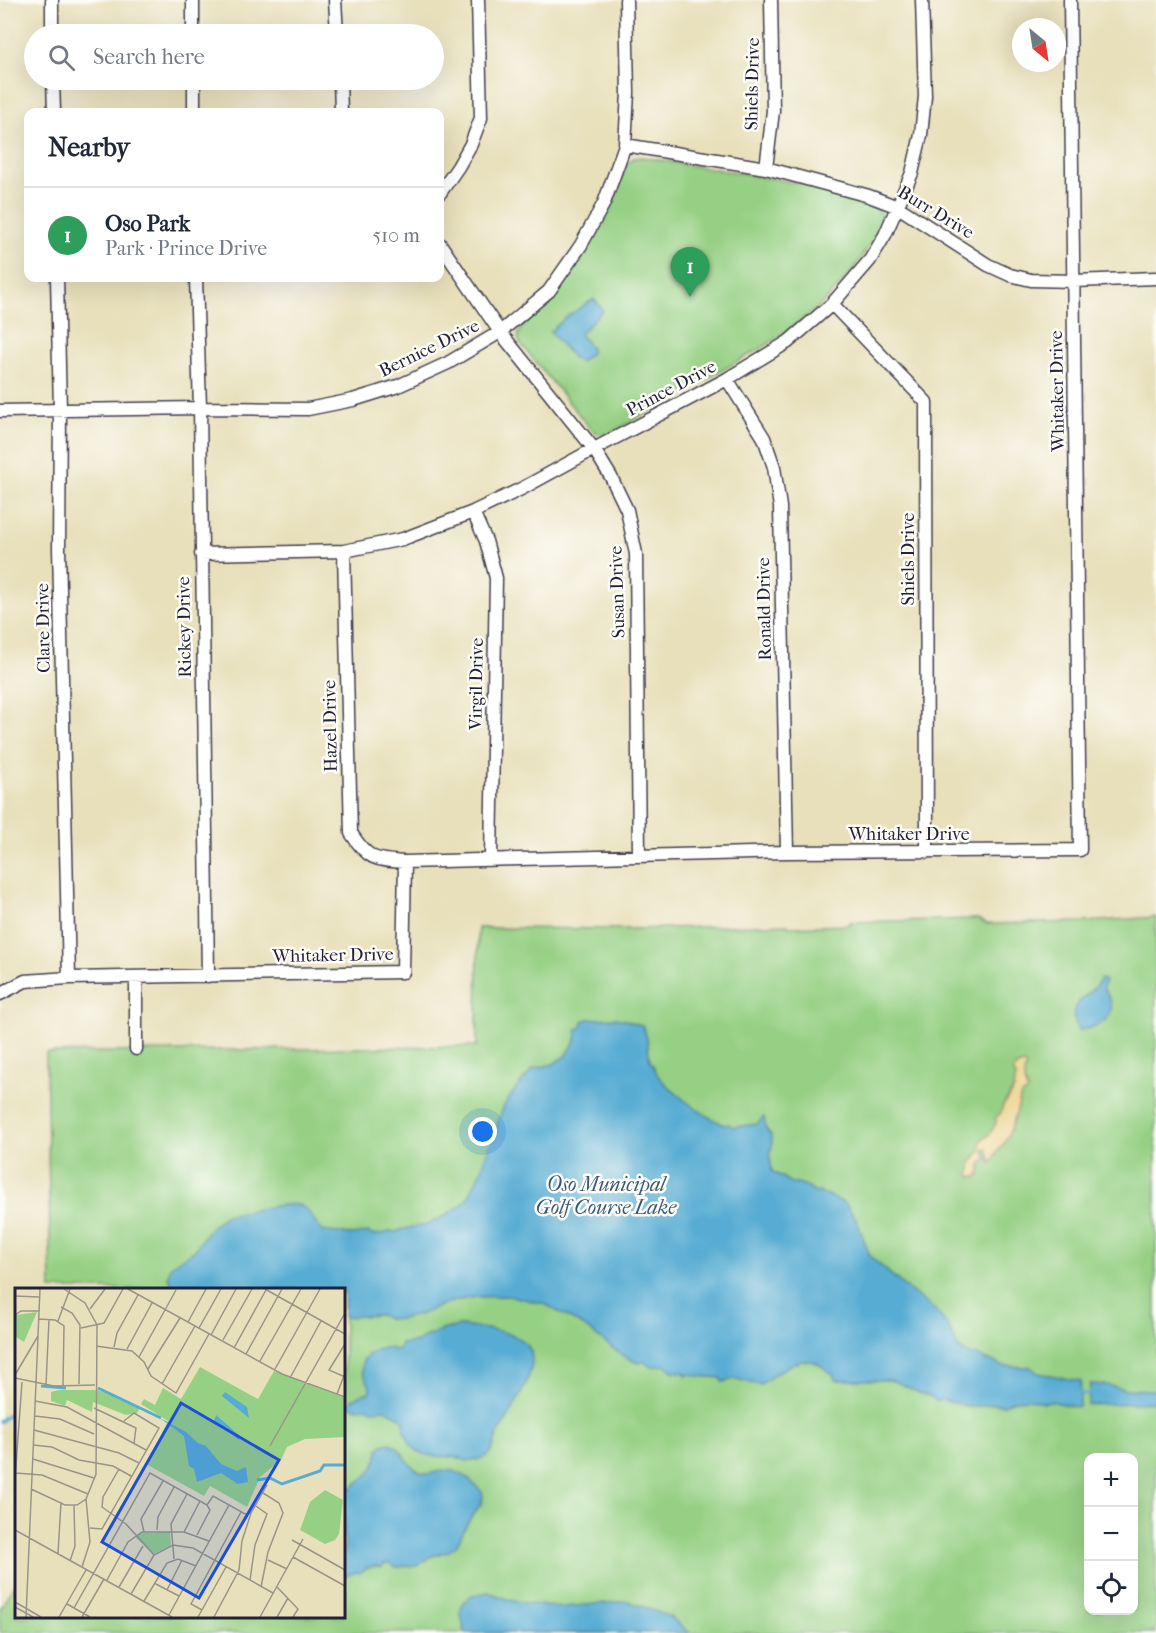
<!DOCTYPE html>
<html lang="en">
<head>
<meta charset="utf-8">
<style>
  :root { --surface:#fff; --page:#f2f2f3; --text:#1f2937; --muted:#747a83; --line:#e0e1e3; --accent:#1a73e8 }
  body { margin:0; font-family:"IM FELL French Canon",serif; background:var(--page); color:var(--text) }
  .controls { position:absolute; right:18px; bottom:18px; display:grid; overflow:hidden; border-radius:12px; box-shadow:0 6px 24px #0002 }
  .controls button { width:54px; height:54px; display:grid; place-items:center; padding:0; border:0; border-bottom:2px solid var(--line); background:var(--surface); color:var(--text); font:30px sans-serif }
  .compass { position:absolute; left:1012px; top:18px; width:54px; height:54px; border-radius:50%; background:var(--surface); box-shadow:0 6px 24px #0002; rotate:150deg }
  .you { position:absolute; left:483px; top:1132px; width:21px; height:21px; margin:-15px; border:4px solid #fff; border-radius:50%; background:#1a73e8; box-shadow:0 0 0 9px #1a73e833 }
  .badge { display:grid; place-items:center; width:39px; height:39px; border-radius:50%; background:var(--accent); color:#fff; font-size:20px; font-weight:700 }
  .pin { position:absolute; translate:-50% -50px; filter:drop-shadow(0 2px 3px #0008) }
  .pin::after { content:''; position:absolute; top:32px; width:21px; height:18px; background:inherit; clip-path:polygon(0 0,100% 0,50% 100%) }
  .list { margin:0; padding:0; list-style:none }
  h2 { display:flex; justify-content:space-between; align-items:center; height:78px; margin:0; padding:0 24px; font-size:26px }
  h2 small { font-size:20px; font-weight:400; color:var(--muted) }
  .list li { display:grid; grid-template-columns:39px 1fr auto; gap:18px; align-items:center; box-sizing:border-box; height:96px; padding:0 24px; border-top:2px solid var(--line) }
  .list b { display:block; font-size:22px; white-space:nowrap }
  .list p { margin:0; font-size:20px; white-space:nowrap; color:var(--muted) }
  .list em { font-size:20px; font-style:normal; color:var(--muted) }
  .icon { flex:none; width:33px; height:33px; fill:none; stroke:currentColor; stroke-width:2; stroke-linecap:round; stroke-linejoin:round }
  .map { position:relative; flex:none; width:1156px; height:1633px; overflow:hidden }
  .search { position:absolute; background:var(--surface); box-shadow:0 6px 24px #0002; left:24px; top:24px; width:420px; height:66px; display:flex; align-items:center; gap:15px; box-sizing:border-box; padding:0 21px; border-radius:33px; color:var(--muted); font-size:22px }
  .panel { position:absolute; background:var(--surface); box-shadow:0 6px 24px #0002; left:24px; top:108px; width:420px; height:174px; border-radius:12px }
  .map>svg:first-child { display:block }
  .green { fill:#96d084; stroke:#5c7960; stroke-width:1.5; fill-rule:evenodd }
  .sand { fill:#eeda9e; stroke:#887e6c; stroke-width:1.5 }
  .water { fill:#57acd3; stroke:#3c6787; stroke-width:1.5 }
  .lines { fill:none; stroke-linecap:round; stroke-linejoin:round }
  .stream { stroke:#57acd3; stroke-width:4 }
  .minor-casing { stroke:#403e4e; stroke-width:15 }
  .minor { stroke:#fff; stroke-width:12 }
  .labels { text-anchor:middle; stroke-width:5; stroke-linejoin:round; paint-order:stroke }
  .street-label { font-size:18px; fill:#22223b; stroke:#fdfcf7 }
  .water-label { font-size:20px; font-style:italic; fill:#375978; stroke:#fdfcf7 }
  .inset-river { fill:none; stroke:#57acd3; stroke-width:3 }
  .inset-road { fill:none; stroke:#999488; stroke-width:1.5 }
  .view { fill:#1d4ed8; fill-opacity:0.15; stroke:#1d4ed8; stroke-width:3 }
  .inset-edge { fill:none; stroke:#22223b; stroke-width:3 }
</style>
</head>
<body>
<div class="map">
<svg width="1156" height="1633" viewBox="0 0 1156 1633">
  <rect width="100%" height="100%" fill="#fdfcf7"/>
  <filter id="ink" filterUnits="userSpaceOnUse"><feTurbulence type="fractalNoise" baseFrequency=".0167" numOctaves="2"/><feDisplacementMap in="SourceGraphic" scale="12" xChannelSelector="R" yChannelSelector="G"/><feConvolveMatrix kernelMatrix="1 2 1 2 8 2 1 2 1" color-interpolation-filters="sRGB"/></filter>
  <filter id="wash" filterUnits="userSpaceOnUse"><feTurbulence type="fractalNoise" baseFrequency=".008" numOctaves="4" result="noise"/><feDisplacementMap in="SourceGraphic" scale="24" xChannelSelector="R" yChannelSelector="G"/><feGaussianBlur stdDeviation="1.35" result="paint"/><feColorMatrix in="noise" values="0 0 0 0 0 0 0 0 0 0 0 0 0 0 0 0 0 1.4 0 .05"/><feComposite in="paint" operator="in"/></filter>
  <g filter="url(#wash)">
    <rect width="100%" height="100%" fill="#e8e0bb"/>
    <path class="green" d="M642,157l169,28 27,8 36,14c8,6 10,11 7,21l-28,42 -14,16 -19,20 -32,24 -23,16 -156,88c-9,1 -12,0 -19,-6l-70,-85 -2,-5 2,-9 40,-40 28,-40 25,-46 13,-38 8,-7z
      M1156,917v716h-1156v-24l16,-29v36h328v-326l-293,-1 -5,-236 431,-7 1,-118 160,1 150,-5 1,3 60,-2 1,-3 128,-3 8,5 99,-2zM1088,1458h46v152h-46z"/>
    <path class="sand" d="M1024,1064l2,2c-3,8 -3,18 2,25l-1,2 -6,2c-5,18 -11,46 -25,58l-1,4 -4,6 -4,-14 -4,1 4,8 -6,7 -1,9 -3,3h-7l-1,-4 2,-4v-6l9,-12 1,-11 8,-5 7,-12v-6c7,-5 5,-5 7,-12 1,-1 9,-13 11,-16l-1,-3 3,-9 -3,-6 4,-5z"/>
    <path class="water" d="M594,299l9,11 -23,24 11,14v5l-11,9 -6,-3 -24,-27 16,-15z
      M1101,979l4,2 -2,7c20,25 0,39 -24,42 -17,-27 10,-31 22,-51z
      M615,1018l11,2 17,6 4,13 3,22c5,5 5,11 9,16 17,19 43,37 65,48l5,-1 4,3 24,-3 7,-7 2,12 5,6 1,9 -2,14 2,13 19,12h7l11,4 6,6 4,-1 8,3 19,9 11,17 13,35 33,29 33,26 12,15 10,22 11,7h7l7,3 2,4 3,-3 14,7 28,1 8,6 43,8 -2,26 -8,-1 -20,-5 -6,1 -17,-3 -14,1 -10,5 -12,-1 -11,2h-14l-24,-6 -7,1 -6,-5 -9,-2 -20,-10 -11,-4h-55l-2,-6c-6,-2 -10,-8 -16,-11 -18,-9 -44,12 -57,22l-25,-6 -13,3 -1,-4c-9,-2 -24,0 -30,-4l-5,2v-3l-14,-2 -6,-6 -15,2 -7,-5 -6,1 -16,-8 -39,-29 -38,-22 -34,-8 -34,1 -18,3 -15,4 -25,11 -20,4h-12l-7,-4 -36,2v-27l-169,-1 -7,-12 2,-10 9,-7 15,-9 15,-22 17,-14 48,-9 20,-2 7,2 6,4 15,21 31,4 15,-3 3,3 12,-1 7,-3 6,1 4,-2 27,-6 16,-7 20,-13 6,-8 13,-28 6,-19 6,-11 5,-20 6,-14 10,-14 18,-21 20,-5 14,-9 10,-18 -1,-7 6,-3 1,-6 5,-2z
      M460,1326c23,3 47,2 65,17 5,4 7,11 7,17 1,16 -22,55 -32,70 -4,7 -7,20 -11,25 -3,2 -13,5 -17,6 -6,1 -8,-2 -13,-3 -16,-3 -35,2 -47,-12 -5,-5 -3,-11 -9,-15 7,-14 -10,-16 -18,-22l-13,1 -5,-3 -11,1 -8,-3c3,-8 14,-9 22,-14 1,-10 -8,-13 -8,-23 -1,-15 19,-21 29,-20l2,2 6,-1 2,-5 16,-2 11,-7 2,1c7,-7 21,-8 30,-10z
      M1090,1384l17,1 17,4 32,1v12l-68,3z
      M390,1443c14,5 16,23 30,29 8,4 13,0 22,-1 18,-3 29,10 40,21l1,5 -2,7 -13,18 -12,24 -10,7 -5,-1 -1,2 -8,2 -15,10 -21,1 -7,-4h-3l-5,4 -6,-1 -8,2 -7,5 -3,-1 -13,4v-83c10,-8 25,-16 31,-29 5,-10 -1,-19 15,-21z
      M488,1592l25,9 33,5 18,1 64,-6 42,16 20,16h-226c0,-7 -2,-13 -3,-19 -2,-16 15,-20 27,-22z"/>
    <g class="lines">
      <path class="stream" d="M1076,1393l16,2
        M0,1421l16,-13"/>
    </g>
  </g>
  <g filter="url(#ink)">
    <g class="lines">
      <g class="minor-casing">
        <path id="minor" d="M52,0v34
          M193,0v34
          M335,0l2,34
          M53,80l1,32
          M194,80v32
          M340,80l1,32
          M625,145l141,23 103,28 29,11 90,58 22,10 21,5 43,1 82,-3
          M766,168l7,-57 -2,-111
          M440,193l18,-26 13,-23 10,-26 -3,-118
          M440,244l60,88 94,117 17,28 16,33 9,44 3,301
          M57,278l3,132 -1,138 10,430
          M196,278l4,130 8,568
          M832,304l94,98 1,450
          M727,379l37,59 10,29 6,40 7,345
          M0,411l200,-3 108,1 45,-9 45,-14 50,-23 52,-31 49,-41 32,-46 23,-42 21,-58 3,-52 -2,-93
          M473,512l13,29 10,37 -5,281
          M344,551l7,282c17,27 24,27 54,29l382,-10 293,-2 -10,-850
          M201,554l143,-3 59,-12 70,-27 50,-24 71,-39 133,-70 61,-37 44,-38 38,-44 15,-25 27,-62 9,-38 4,-39 -3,-96
          M0,994l25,-13 44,-3 334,-6 2,-110
          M136,1049v-71"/>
      </g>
      <use href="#minor" class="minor"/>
    </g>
  </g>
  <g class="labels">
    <g class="street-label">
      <text transform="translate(752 84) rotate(-89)" y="6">Shiels Drive</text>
      <text transform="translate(936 212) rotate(31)" y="6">Burr Drive</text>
      <text transform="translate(429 348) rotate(-26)" y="6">Bernice Drive</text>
      <text transform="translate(671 388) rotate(-28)" y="6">Prince Drive</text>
      <text transform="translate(1057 391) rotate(-91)" y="6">Whitaker Drive</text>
      <text transform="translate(908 559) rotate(-90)" y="6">Shiels Drive</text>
      <text transform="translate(617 592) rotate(-92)" y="6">Susan Drive</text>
      <text transform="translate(764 609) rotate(-91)" y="6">Ronald Drive</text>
      <text transform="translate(184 627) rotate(-91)" y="6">Rickey Drive</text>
      <text transform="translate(43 628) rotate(-91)" y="6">Clare Drive</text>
      <text transform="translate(476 684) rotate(-89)" y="6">Virgil Drive</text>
      <text transform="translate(330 726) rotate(-91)" y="6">Hazel Drive</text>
      <text x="909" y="840">Whitaker Drive</text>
      <text transform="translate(333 955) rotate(-1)" y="6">Whitaker Drive</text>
    </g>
    <g class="water-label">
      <text x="606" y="1191">Oso Municipal<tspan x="606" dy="23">Golf Course Lake</tspan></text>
    </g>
  </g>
  <g transform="translate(15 1288)">
    <rect width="330" height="330" fill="#e8e0bb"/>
    <path d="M22,24l-13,30 -8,-5v-22zM185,79l58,32 16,-28 71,27v39l-40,2 -18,8 -6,13 -21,17 -13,30 -37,-21 -6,10 -58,-32 22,-43 -27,-17 3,-5 11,6 8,-17 18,11zM44,102h39l42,17 -3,6 -11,2 -33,-13 -1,10 -25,-12 -2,6 -14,-5v-9zM310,202l18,10 -4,34 -4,6 -10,4 -25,-14 10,-28zM155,244l1,13 -17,9 -18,-16 4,-5z" fill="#96d084"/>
    <path d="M210,104l22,15 2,11 -27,-22zM201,127l24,21 -1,4 -25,-19zM145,130l26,14 12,11 8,3 15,18 16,7 9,-4 2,15 -10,2 -17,-11 -24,9 -3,-13 -5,-3 -5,-30z" fill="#57acd3"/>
    <path class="inset-river" d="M26,98l25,2M83,100l63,30M242,192l13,-2 12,6 38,-13 4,-6h21"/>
    <path class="inset-road" d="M113,1l154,85 63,23M250,1l80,45M0,8l24,1M46,19l11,6 8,12 -1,59M75,21l15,-20M0,27l6,-4h18M24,31l16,1 9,6 -1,59M43,33l12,-32M173,34l18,-33M66,40l23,-5 19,-34M184,40l22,-39M196,47l25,-46M208,52l29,-51M330,56l-16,26 16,7M81,58l36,5 12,11 7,14 25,17 33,-59M99,59l3,-14 21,-38M219,60l32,-58M112,61l25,-46M231,66l36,-65M124,69l37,-67M245,73l41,-72M133,81l32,-51M260,81l45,-80M0,87l23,-39M0,90l39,8 41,-1M275,90l31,-57M147,96l33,-58M31,97l3,-66M322,106l8,-21M20,113l32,6 79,43M79,120l42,20 -2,15M20,128l25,3 34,15M19,142l85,23 20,10M18,157l19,2 27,13 34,6 18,10M255,158l75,-133M18,171l61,19M104,181l-16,28 -1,10 24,17 28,31M0,185l27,2 46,19M0,191l7,-97M16,201l34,16h12l9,-6 10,-25 1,-149 -12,-22 -21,-14M192,217l6,-9 32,18 6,-1M236,225l16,-28M75,240l12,1 57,-101 -25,-15 -10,8M0,242l157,87M142,242l1,-13 16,-30M129,244l-3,-13 22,-38M169,244l16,-31M182,247l13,-25 -3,-5M277,252l53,30M43,266l3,-52M278,269l52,29M159,271l-3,-35 16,-30M253,272l19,9M55,273l5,-15 -1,-40M67,279l8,-25 -4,-43M92,292l21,-38 14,-10h42l25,9M235,292l5,-35 12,-31 -11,-8M139,295l25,13M104,299l24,-41M246,299l7,-35 15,-39 -4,-10 -16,-10M262,299l21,22 -5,8M152,302l15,-30M116,306l23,-39 19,-10 20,3 80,45M129,313l23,-38 11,-4 18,7M0,314l26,15M52,316l23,13M0,319l18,10M59,320l76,-135 57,32M187,322l-11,-6 50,-92M154,327l60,-110M11,329l14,-328M44,329l27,-47M67,329l22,-38M183,329l28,-50M199,329l25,-47 3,-29 9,-28M245,329l43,-78M262,329l11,-19"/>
    <path class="view" d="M166,115l98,57 -80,138 -97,-56z"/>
    <rect width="330" height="330" class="inset-edge"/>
  </g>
</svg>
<div class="controls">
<button>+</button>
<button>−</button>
<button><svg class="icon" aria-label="locate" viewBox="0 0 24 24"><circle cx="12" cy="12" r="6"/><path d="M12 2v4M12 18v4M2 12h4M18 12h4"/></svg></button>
</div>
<svg class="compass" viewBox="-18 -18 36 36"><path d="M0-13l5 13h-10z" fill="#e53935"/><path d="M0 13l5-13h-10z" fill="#747a83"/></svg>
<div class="you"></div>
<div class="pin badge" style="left:690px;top:297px;background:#2e9e5b">1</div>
<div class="search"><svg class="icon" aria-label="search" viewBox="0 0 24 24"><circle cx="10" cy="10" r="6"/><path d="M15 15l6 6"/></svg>Search here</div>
<section class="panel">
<h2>Nearby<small></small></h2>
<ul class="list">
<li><span class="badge" style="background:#2e9e5b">1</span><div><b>Oso Park</b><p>Park · Prince Drive</p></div><em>510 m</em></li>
</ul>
</section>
</div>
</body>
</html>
